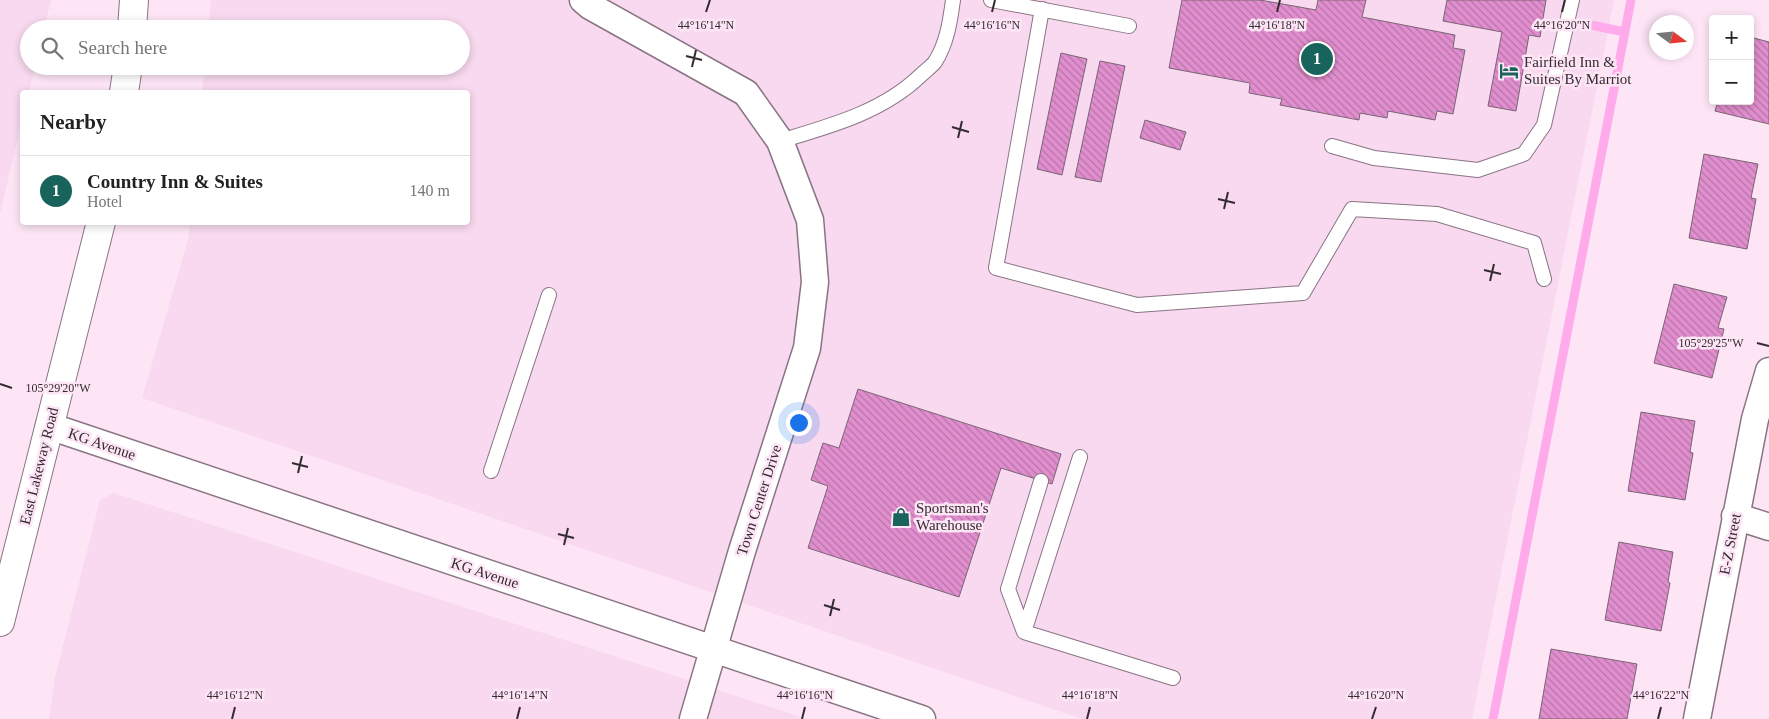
<!DOCTYPE html>
<html lang="en">
<head>
<meta charset="utf-8">
<style>
  :root { --surface:#fff; --page:#f6f6f6; --text:#222; --muted:#767676; --line:#e0e0e0; --accent:#18645c }
  body { margin:0; font-family:Georgia,serif; background:var(--page); color:var(--text) }
  .controls { position:absolute; right:15px; top:15px; display:grid; overflow:hidden; border-radius:5px; box-shadow:0 2px 8px #0003 }
  .controls button { width:45px; height:45px; display:grid; place-items:center; padding:0; border:0; border-bottom:1px solid var(--line); background:var(--surface); color:var(--text); font:25px sans-serif }
  .compass { position:absolute; left:1649px; top:15px; width:45px; height:45px; border-radius:50%; background:var(--surface); box-shadow:0 2px 8px #0003; rotate:105deg }
  .you { position:absolute; left:798px; top:422px; width:18px; height:18px; margin:-12px; border:4px solid #fff; border-radius:50%; background:#1a73e8; box-shadow:0 0 0 8px #1a73e833 }
  .badge { display:grid; place-items:center; width:32px; height:32px; border-radius:50%; background:var(--accent); color:#fff; font-size:16px; font-weight:700 }
  .pin { position:absolute; translate:-50% -50%; border:2px solid #fff; box-shadow:0 1px 5px #0006 }
  .list { margin:0; padding:0; list-style:none }
  h2 { display:flex; justify-content:space-between; align-items:center; height:65px; margin:0; padding:0 20px; font-size:21px }
  h2 small { font-size:16px; font-weight:400; color:var(--muted) }
  .list li { display:grid; grid-template-columns:32px 1fr auto; gap:15px; align-items:center; box-sizing:border-box; height:70px; padding:0 20px; border-top:1px solid var(--line) }
  .list b { display:block; font-size:19px; white-space:nowrap }
  .list p { margin:0; font-size:16px; white-space:nowrap; color:var(--muted) }
  .list em { font-size:16px; font-style:normal; color:var(--muted) }
  .icon { flex:none; width:28px; height:28px; fill:none; stroke:currentColor; stroke-width:2; stroke-linecap:round; stroke-linejoin:round }
  .map { position:relative; flex:none; width:1769px; height:719px; overflow:hidden }
  .search { position:absolute; background:var(--surface); box-shadow:0 2px 8px #0003; left:20px; top:20px; width:450px; height:55px; display:flex; align-items:center; gap:12px; box-sizing:border-box; padding:0 18px; border-radius:28px; color:var(--muted); font-size:19px }
  .panel { position:absolute; background:var(--surface); box-shadow:0 2px 8px #0003; left:20px; top:90px; width:450px; height:135px; border-radius:5px }
  .map>svg:first-child { display:block }
  .built { fill:#f8d9ef }
  .lines { fill:none; stroke-linecap:round; stroke-linejoin:round }
  .stream { stroke:#ffaaeb; stroke-width:9 }
  .building { fill:url(#building-back-hatch); stroke:#796574 }
  .lane-casing { stroke:#897484; stroke-width:16 }
  .street-casing { stroke:#897484; stroke-width:29 }
  .secondary-casing { stroke:#897484; stroke-width:30 }
  .lane { stroke:#fff; stroke-width:14 }
  .street { stroke:#fff; stroke-width:26 }
  .secondary { stroke:#fff; stroke-width:28 }
  .ticks { fill:none; stroke:#342b31; stroke-width:2 }
  .labels { text-anchor:middle; stroke-width:5; stroke-linejoin:round; paint-order:stroke }
  .poi-label { font-size:15px; fill:#342b31; stroke:#fde5f6; text-anchor:start }
  .street-label { font-size:15px; fill:#342b31; stroke:#fde5f6 }
  .ticks-label { font-size:12px; text-anchor:middle; fill:#342b31; stroke:#fde5f6; stroke-width:5; stroke-linejoin:round; paint-order:stroke }
</style>
</head>
<body>
<div class="map">
<svg width="1769" height="719" viewBox="0 0 1769 719">
  <defs>
    <pattern id="building-back-hatch" width="6" height="6" patternUnits="userSpaceOnUse" patternTransform="scale(1.25)"><rect width="6" height="6" fill="#e18ece"/><path d="M-1 5l2 2M0 0l6 6M5-1l2 2" fill="none" stroke="#b774a8"/></pattern>
  </defs>
  <rect width="100%" height="100%" fill="#fde5f6"/>
  <path class="built" d="M0,0h51l-7,29h-15v37h6l-6,26h-7v28l-22,94z
    M211,0h1403l-142,719h-390l-940,-321 46,-158 2,-17 278,-1v-130h-266l3,-26h256v-37h-253z
    M114,493l693,226h-758l6,-42 45,-177z"/>
  <g class="lines">
    <path class="stream" d="M1591,25l34,7
      M1493,719l138,-719"/>
  </g>
  <path class="building" d="M1182,0h78l56,10 2,-10h48l-4,17 93,18 -2,13 12,2 -12,64 -16,-3 -2,9 -47,-9 -1,7 -27,-5 -1,7 -79,-15 2,-6 -33,-6 1,-10 -81,-15z
    M1447,0h99l-6,37 -11,-2 -13,76 -28,-5 14,-74 -59,-11z
    M1750,37l19,5v82l-54,-13 3,-10h32z
    M1061,53l26,6 -25,116 -25,-6z
    M1100,61l25,5 -24,116 -26,-5z
    M1145,120l41,12 -6,18 -40,-12z
    M1704,154l54,10 -7,34 5,1 -9,50 -58,-11z
    M1674,284l53,13 -9,31 6,1 -12,49 -58,-15z
    M858,389l203,65 -9,30 -51,-16 -42,129 -151,-49 20,-62 -17,-6 12,-37 16,5z
    M1641,412l54,9 -5,31 3,1 -8,47 -57,-9z
    M1619,542l54,10 -5,30 2,1 -9,48 -56,-11z
    M1551,649l86,15 -10,55h-88z"/>
  <g class="lines">
    <g class="lane-casing">
      <path id="lane" d="M991,0l138,26
        M1042,9l-46,259 141,37 166,-12 49,-84 85,5 97,29 10,36
        M780,141c50,-15 103,-29 141,-66 4,-4 10,-8 14,-13 12,-19 15,-40 18,-62
        M1332,146l42,12 104,12 46,-16 20,-29 28,-125
        M1080,457l-56,175 149,46
        M491,471l58,-176
        M1024,632l-16,-43 33,-108"/>
    </g>
    <g class="street-casing">
      <path id="street" d="M583,0l7,6 156,87 34,48 30,79 5,62 -8,66 -65,203 -49,168
        M49,426l873,293
        M1735,516l34,11
        M1697,719l58,-300 14,-48"/>
    </g>
    <g class="secondary-casing">
      <path id="secondary" d="M132,29l2,-29
        M124,92l4,-26
        M0,622l101,-400"/>
    </g>
    <use href="#lane" class="lane"/>
    <use href="#street" class="street"/>
    <use href="#secondary" class="secondary"/>
  </g>
  <path class="ticks" d="M706,12l4,-12M992,12l3,-12M1277,12l3,-12M1562,12l3,-12M686,56l16,4M692,67l4,-17M952,127l17,5M958,138l4,-17M1218,199l17,4M1224,209l4,-17M1484,270l17,4M1490,281l4,-17M1757,343l12,3M0,384l12,4M292,463l16,4M298,473l4,-17M558,534l16,4M564,545l4,-17M824,605l16,5M830,616l4,-17M232,719l3,-12M517,719l3,-12M802,719l3,-12M1087,719l3,-12M1372,719l4,-12M1658,719l3,-12"/>
  <defs>
    <g id="hotel-bare" transform="scale(1.5)"><path d="M-6-4.5h1.5V1H6V5H4.5V3h-9V5H-6ZM-4 0a1.8 1.8 0 1 1 3.6 0ZM.5 0V-2.5h3Q6-2.5 6 0Z" fill="#18645c" stroke="#fde5f6" stroke-width="2.5" paint-order="stroke"/></g>
    <g id="shop-bare" transform="scale(1.5)"><path d="M-5-2.5h2.3a2.7 3.5 0 0 1 5.4 0H5L5.5 6h-11ZM-1.5-2.5h3a1.5 2.3 0 0 0-3 0Z" fill="#18645c" stroke="#fde5f6" stroke-width="2.5" paint-order="stroke"/></g>
  </defs>
  <g fill-rule="evenodd">
    <use href="#hotel-bare" x="1509" y="71"/>
    <use href="#shop-bare" x="901" y="517"/>
  </g>
  <g class="labels">
    <g class="poi-label">
      <text x="1524" y="67">Fairfield Inn &amp;<tspan x="1524" dy="17">Suites By Marriot</tspan></text>
      <text x="916" y="513">Sportsman's<tspan x="916" dy="17">Warehouse</tspan></text>
    </g>
    <g class="street-label">
      <text transform="translate(102 444) rotate(19)" y="5">KG Avenue</text>
      <text transform="translate(39 466) rotate(-76)" y="5">East Lakeway Road</text>
      <text transform="translate(759 500) rotate(-72)" y="5">Town Center Drive</text>
      <text transform="translate(1730 544) rotate(-79)" y="5">E-Z Street</text>
      <text transform="translate(485 573) rotate(18)" y="5">KG Avenue</text>
    </g>
  </g>
  <g class="ticks-label">
    <text x="706" y="29">44°16'14"N</text>
    <text x="992" y="29">44°16'16"N</text>
    <text x="1277" y="29">44°16'18"N</text>
    <text x="1562" y="29">44°16'20"N</text>
    <text x="1711" y="347">105°29'25"W</text>
    <text x="58" y="392">105°29'20"W</text>
    <text x="235" y="699">44°16'12"N</text>
    <text x="520" y="699">44°16'14"N</text>
    <text x="805" y="699">44°16'16"N</text>
    <text x="1090" y="699">44°16'18"N</text>
    <text x="1376" y="699">44°16'20"N</text>
    <text x="1661" y="699">44°16'22"N</text>
  </g>
</svg>
<div class="controls">
<button>+</button>
<button>−</button>
</div>
<svg class="compass" viewBox="-18 -18 36 36"><path d="M0-13l5 13h-10z" fill="#e53935"/><path d="M0 13l5-13h-10z" fill="#767676"/></svg>
<div class="you"></div>
<div class="pin badge" style="left:1317px;top:59px">1</div>
<div class="search"><svg class="icon" aria-label="search" viewBox="0 0 24 24"><circle cx="10" cy="10" r="6"/><path d="M15 15l6 6"/></svg>Search here</div>
<section class="panel">
<h2>Nearby<small></small></h2>
<ul class="list">
<li><span class="badge">1</span><div><b>Country Inn &amp; Suites</b><p>Hotel</p></div><em>140 m</em></li>
</ul>
</section>
</div>
</body>
</html>
